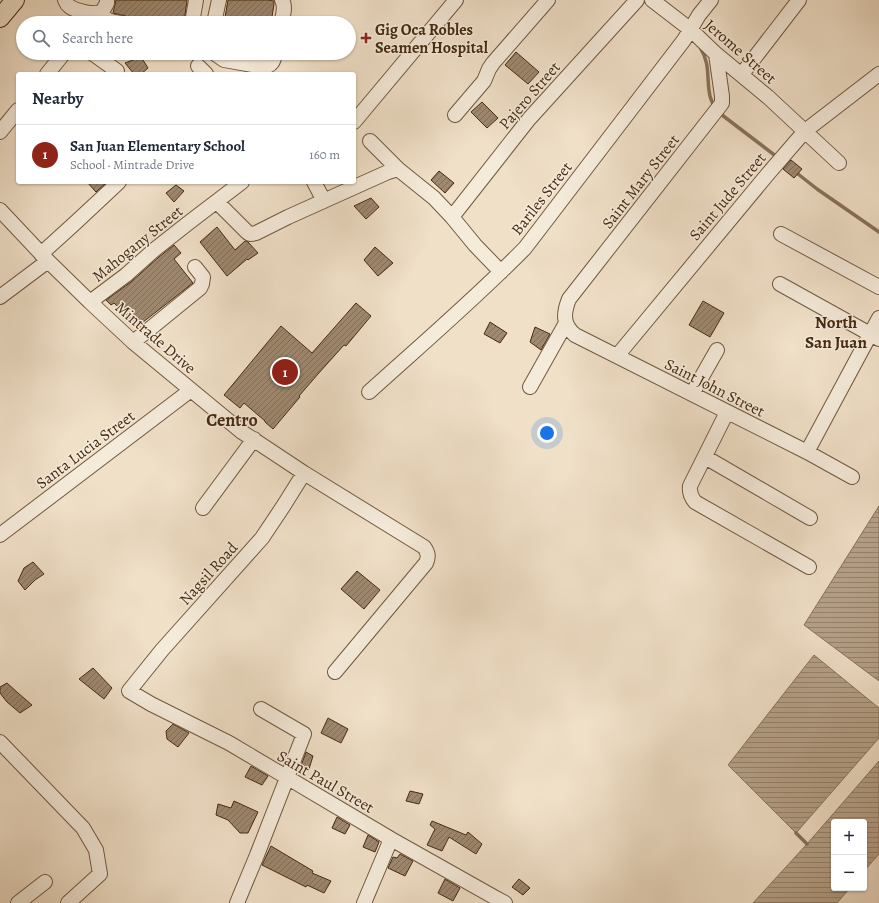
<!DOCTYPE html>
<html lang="en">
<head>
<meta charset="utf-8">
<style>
  :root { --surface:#fff; --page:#f6f6f7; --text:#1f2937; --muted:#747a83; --line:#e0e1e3; --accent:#8f2418 }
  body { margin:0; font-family:Alegreya,serif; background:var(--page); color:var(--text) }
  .controls { position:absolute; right:12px; bottom:12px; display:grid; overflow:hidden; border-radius:4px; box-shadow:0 1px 3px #0004 }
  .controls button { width:36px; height:36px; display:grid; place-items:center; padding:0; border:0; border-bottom:1px solid var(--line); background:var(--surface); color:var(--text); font:20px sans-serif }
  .you { position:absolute; left:547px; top:433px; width:14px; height:14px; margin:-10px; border:3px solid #fff; border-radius:50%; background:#1a73e8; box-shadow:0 0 0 6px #1a73e833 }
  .badge { display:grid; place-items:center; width:26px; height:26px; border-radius:50%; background:var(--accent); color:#fff; font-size:13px; font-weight:700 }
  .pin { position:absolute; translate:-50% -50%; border:2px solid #fff; box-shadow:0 1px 4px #0006 }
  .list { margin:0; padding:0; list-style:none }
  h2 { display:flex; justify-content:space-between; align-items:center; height:52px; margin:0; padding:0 16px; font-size:17px }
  h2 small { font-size:13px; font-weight:400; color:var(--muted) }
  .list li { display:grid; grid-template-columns:26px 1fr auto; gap:12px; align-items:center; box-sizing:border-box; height:60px; padding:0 16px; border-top:1px solid var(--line) }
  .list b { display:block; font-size:15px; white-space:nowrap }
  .list p { margin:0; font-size:13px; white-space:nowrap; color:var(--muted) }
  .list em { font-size:13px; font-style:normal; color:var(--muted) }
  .icon { flex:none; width:22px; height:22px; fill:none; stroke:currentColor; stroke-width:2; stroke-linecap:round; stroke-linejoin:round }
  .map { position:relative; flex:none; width:879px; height:903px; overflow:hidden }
  .search { position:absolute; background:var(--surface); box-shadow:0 1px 3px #0004; left:16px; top:16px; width:340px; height:44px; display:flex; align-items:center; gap:10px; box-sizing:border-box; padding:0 14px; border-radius:22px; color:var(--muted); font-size:15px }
  .panel { position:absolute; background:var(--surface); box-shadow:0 1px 3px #0004; left:16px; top:72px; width:340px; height:112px; border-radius:4px }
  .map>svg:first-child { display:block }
  .water { fill:url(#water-rules); stroke:#89725a }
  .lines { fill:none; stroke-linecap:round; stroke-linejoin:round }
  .stream { stroke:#89725a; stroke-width:3.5 }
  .building { fill:url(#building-hatch); stroke:#462a12 }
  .minor-casing { stroke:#705840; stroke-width:16 }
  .major-casing { stroke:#462a12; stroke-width:20 }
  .minor { stroke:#f5ebdb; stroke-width:14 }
  .major { stroke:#f0e0c8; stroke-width:18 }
  .poi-dot { fill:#8f2418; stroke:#f5ebdb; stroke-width:1.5 }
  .labels { text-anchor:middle; stroke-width:3; stroke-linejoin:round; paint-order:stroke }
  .poi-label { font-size:16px; font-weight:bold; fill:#462a12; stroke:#f5ebdb; text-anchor:start }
  .street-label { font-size:16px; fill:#462a12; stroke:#f5ebdb }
  .neighbourhood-label { font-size:17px; font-weight:bold; fill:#462a12; stroke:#f5ebdb }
  .quarter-label { font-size:18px; font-weight:bold; fill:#462a12; stroke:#f5ebdb }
</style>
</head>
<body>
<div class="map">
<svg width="879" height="903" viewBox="0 0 879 903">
  <defs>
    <pattern id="water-rules" width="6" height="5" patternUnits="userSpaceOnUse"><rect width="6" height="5" fill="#b6a28a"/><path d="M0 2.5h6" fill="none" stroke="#96846f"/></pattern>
    <pattern id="building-hatch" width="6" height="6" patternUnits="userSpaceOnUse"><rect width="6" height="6" fill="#9e8971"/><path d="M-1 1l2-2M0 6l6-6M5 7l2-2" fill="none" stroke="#83705b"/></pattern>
  </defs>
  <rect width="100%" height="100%" fill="#f0e0c8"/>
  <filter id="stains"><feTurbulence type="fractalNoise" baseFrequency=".005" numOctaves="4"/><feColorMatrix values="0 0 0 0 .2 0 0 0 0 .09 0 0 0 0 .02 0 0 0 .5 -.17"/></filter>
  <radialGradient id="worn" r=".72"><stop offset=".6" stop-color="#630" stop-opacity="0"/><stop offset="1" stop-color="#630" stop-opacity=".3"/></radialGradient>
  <path class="water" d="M879,506v175l-75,-56z
    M814,655l65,53v30l-83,95 -68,-68z
    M879,761v93l-15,17v-49h-30v66h16l-13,15h-84l54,-59z"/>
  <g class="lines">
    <path class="stream" d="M700,47c11,18 6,31 10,49 1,4 3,8 5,12
      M722,115l55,42
      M798,174l19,15 62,43
      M796,833l11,11"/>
  </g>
  <path class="building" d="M116,0h71l-3,23 -55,-1v-2l-3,-4 -13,-3z
    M228,0h40l6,1v3l-3,19h-47z
    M516,52l23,20 -11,12 -23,-19z
    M141,57l7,11 -7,6h-7l-9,-11z
    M482,102l16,16 -11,10 -16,-16z
    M791,160l11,9 -8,9 -11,-9z
    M439,171l15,12 -9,10 -14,-13z
    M87,182h20l-11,10z
    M176,185l8,6 -10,11 -8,-9z
    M371,198l8,9 -13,12 -12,-13z
    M217,227l18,23 10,-9 3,1 10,11 -10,7 -1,-1 -20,17 -27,-34z
    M174,245l7,8 -7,6 19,24 -55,43 -24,-23 -3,2 -5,-5 25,-18 28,-25z
    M375,247l18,16 -15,13 -14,-16z
    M703,301l21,12 -14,24 -21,-12z
    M356,303l15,13 -25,30 -2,-1 -26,29 -19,22 1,1 -27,32 -8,-7v-1l-21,-18 -4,5 -16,-13 57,-69 31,27z
    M490,322l17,11 -7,10 -16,-9z
    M535,327l15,7 -9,16 -11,-8z
    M33,562l11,12 -9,6 -10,10 -7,-9 6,-13z
    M357,571l23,19 -16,19 -23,-20z
    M93,668l19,20 -8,11 -25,-20z
    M7,683l11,10 14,12 -12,8 -13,-11 -7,-9v-6z
    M328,718l20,11 -7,14 -20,-10z
    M173,724l16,9 -11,14 -11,-8 -1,-8z
    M306,752l7,4 -4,13 -8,-3z
    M251,766l17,10 -6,9 -17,-8z
    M410,791l13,3 -4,10 -13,-3z
    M234,801l24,11 -10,21h-8l-12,-13 -12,-5 2,-11 13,4z
    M337,817l13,8 -5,9 -13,-6z
    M432,821l34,14 2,-3 14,12 -6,10 -27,-17 -7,14 -15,-6 8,-16 -5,-4z
    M368,835l11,7 -4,10 -12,-5z
    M271,846l42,25 -1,2 19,8 -7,12 -17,-8 -1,2 -44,-22z
    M400,854l13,7 -8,15 -17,-8 5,-11 4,1z
    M445,879l15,9 -7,13 -15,-8z
    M519,879l11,9 -7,7 -11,-8z"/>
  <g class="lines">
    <g class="minor-casing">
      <path id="minor" d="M65,0c2,3 1,4 4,6 6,5 25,9 33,6l5,-9v-3
        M652,0l39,30 25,24 52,43 71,66
        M102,12c4,10 9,9 19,11
        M192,23l4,-23
        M214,23l5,-23
        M281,23c2,-7 5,-16 1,-23
        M92,53l25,18
        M214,53l10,7 39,7c9,-1 11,-6 12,-14
        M716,54l6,42v7l-3,4 -150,192c-6,15 -6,26 6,36l232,117 45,25
        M198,66l8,8
        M47,74l17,-21
        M742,74l57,-74
        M455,115l29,-34 5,-12 4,-6 55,-63
        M354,122l10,-12 92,-110
        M0,132l18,-22
        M370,141l28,28 36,29 18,19 23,28 26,27
        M314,182l10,19
        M217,202l30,30c3,3 5,2 9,1l32,-16 100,-45 10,-3
        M0,210l48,51 42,41 43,40 109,90 62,41 120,74c4,6 5,9 2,16l-91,109
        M452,217l77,-98 108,-119
        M781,234l98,53
        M41,254l33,-30 45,-42
        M780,284l99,55
        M0,297l48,-36
        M90,302l36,-27 28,-25 33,-26 55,-42
        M133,342l13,-10 54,-44 2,-4 1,-7 -8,-10
        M617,356l150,-181 38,-44 74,-57
        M530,387l36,-64
        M369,392c52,-47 107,-94 156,-144l159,-208 15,-25 12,-15
        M692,394l25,-44
        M727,412l-37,74c-1,7 1,11 5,16l114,65
        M807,452l72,-134
        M705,457l105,61
        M304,473l-20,32 -22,33 -100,112 -33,41 22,13 78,39 162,96 103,58 11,6
        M203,508l51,-69
        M0,535l191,-145
        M0,742l83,86 13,22 4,24 -32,29
        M18,903l27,-21
        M237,903l20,-48 47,-121 -43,-25
        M364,903l27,-64"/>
    </g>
    <g class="major-casing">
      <path id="major" d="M0,18l15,-18"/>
    </g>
    <use href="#minor" class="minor"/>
    <use href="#major" class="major"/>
  </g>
  <path class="poi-dot" d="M364 32h4v4h4v4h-4v4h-4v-4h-4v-4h4z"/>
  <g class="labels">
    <g class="poi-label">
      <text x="375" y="35">Gig Oca Robles<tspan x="375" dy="18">Seamen Hospital</tspan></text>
    </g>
    <g class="street-label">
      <text transform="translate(741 51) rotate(41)" y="6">Jerome Street</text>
      <text transform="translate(529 95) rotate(-49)" y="6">Pajero Street</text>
      <text transform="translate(640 181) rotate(-52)" y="6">Saint Mary Street</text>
      <text transform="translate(727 196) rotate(-50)" y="6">Saint Jude Street</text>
      <text transform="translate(541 198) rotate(-52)" y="6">Bariles Street</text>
      <text transform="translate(137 243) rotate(-39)" y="6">Mahogany Street</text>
      <text transform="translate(156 337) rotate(41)" y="6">Mintrade Drive</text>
      <text transform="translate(715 387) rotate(27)" y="6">Saint John Street</text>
      <text transform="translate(85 449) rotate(-37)" y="6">Santa Lucia Street</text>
      <text transform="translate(208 573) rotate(-48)" y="6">Nagsil Road</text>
      <text transform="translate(326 781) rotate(30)" y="6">Saint Paul Street</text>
    </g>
    <g class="neighbourhood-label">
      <text x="836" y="328">North<tspan x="836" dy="20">San Juan</tspan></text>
    </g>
    <g class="quarter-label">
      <text x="232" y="426">Centro</text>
    </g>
  </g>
  <rect width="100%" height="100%" filter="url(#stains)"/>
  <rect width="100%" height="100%" fill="url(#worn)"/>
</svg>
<div class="controls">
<button>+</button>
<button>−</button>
</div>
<div class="you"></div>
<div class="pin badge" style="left:285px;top:372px">1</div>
<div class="search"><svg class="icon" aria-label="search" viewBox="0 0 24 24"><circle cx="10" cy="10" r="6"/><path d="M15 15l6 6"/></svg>Search here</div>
<section class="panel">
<h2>Nearby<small></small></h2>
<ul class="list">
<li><span class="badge">1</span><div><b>San Juan Elementary School</b><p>School · Mintrade Drive</p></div><em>160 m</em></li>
</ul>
</section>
</div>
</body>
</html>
